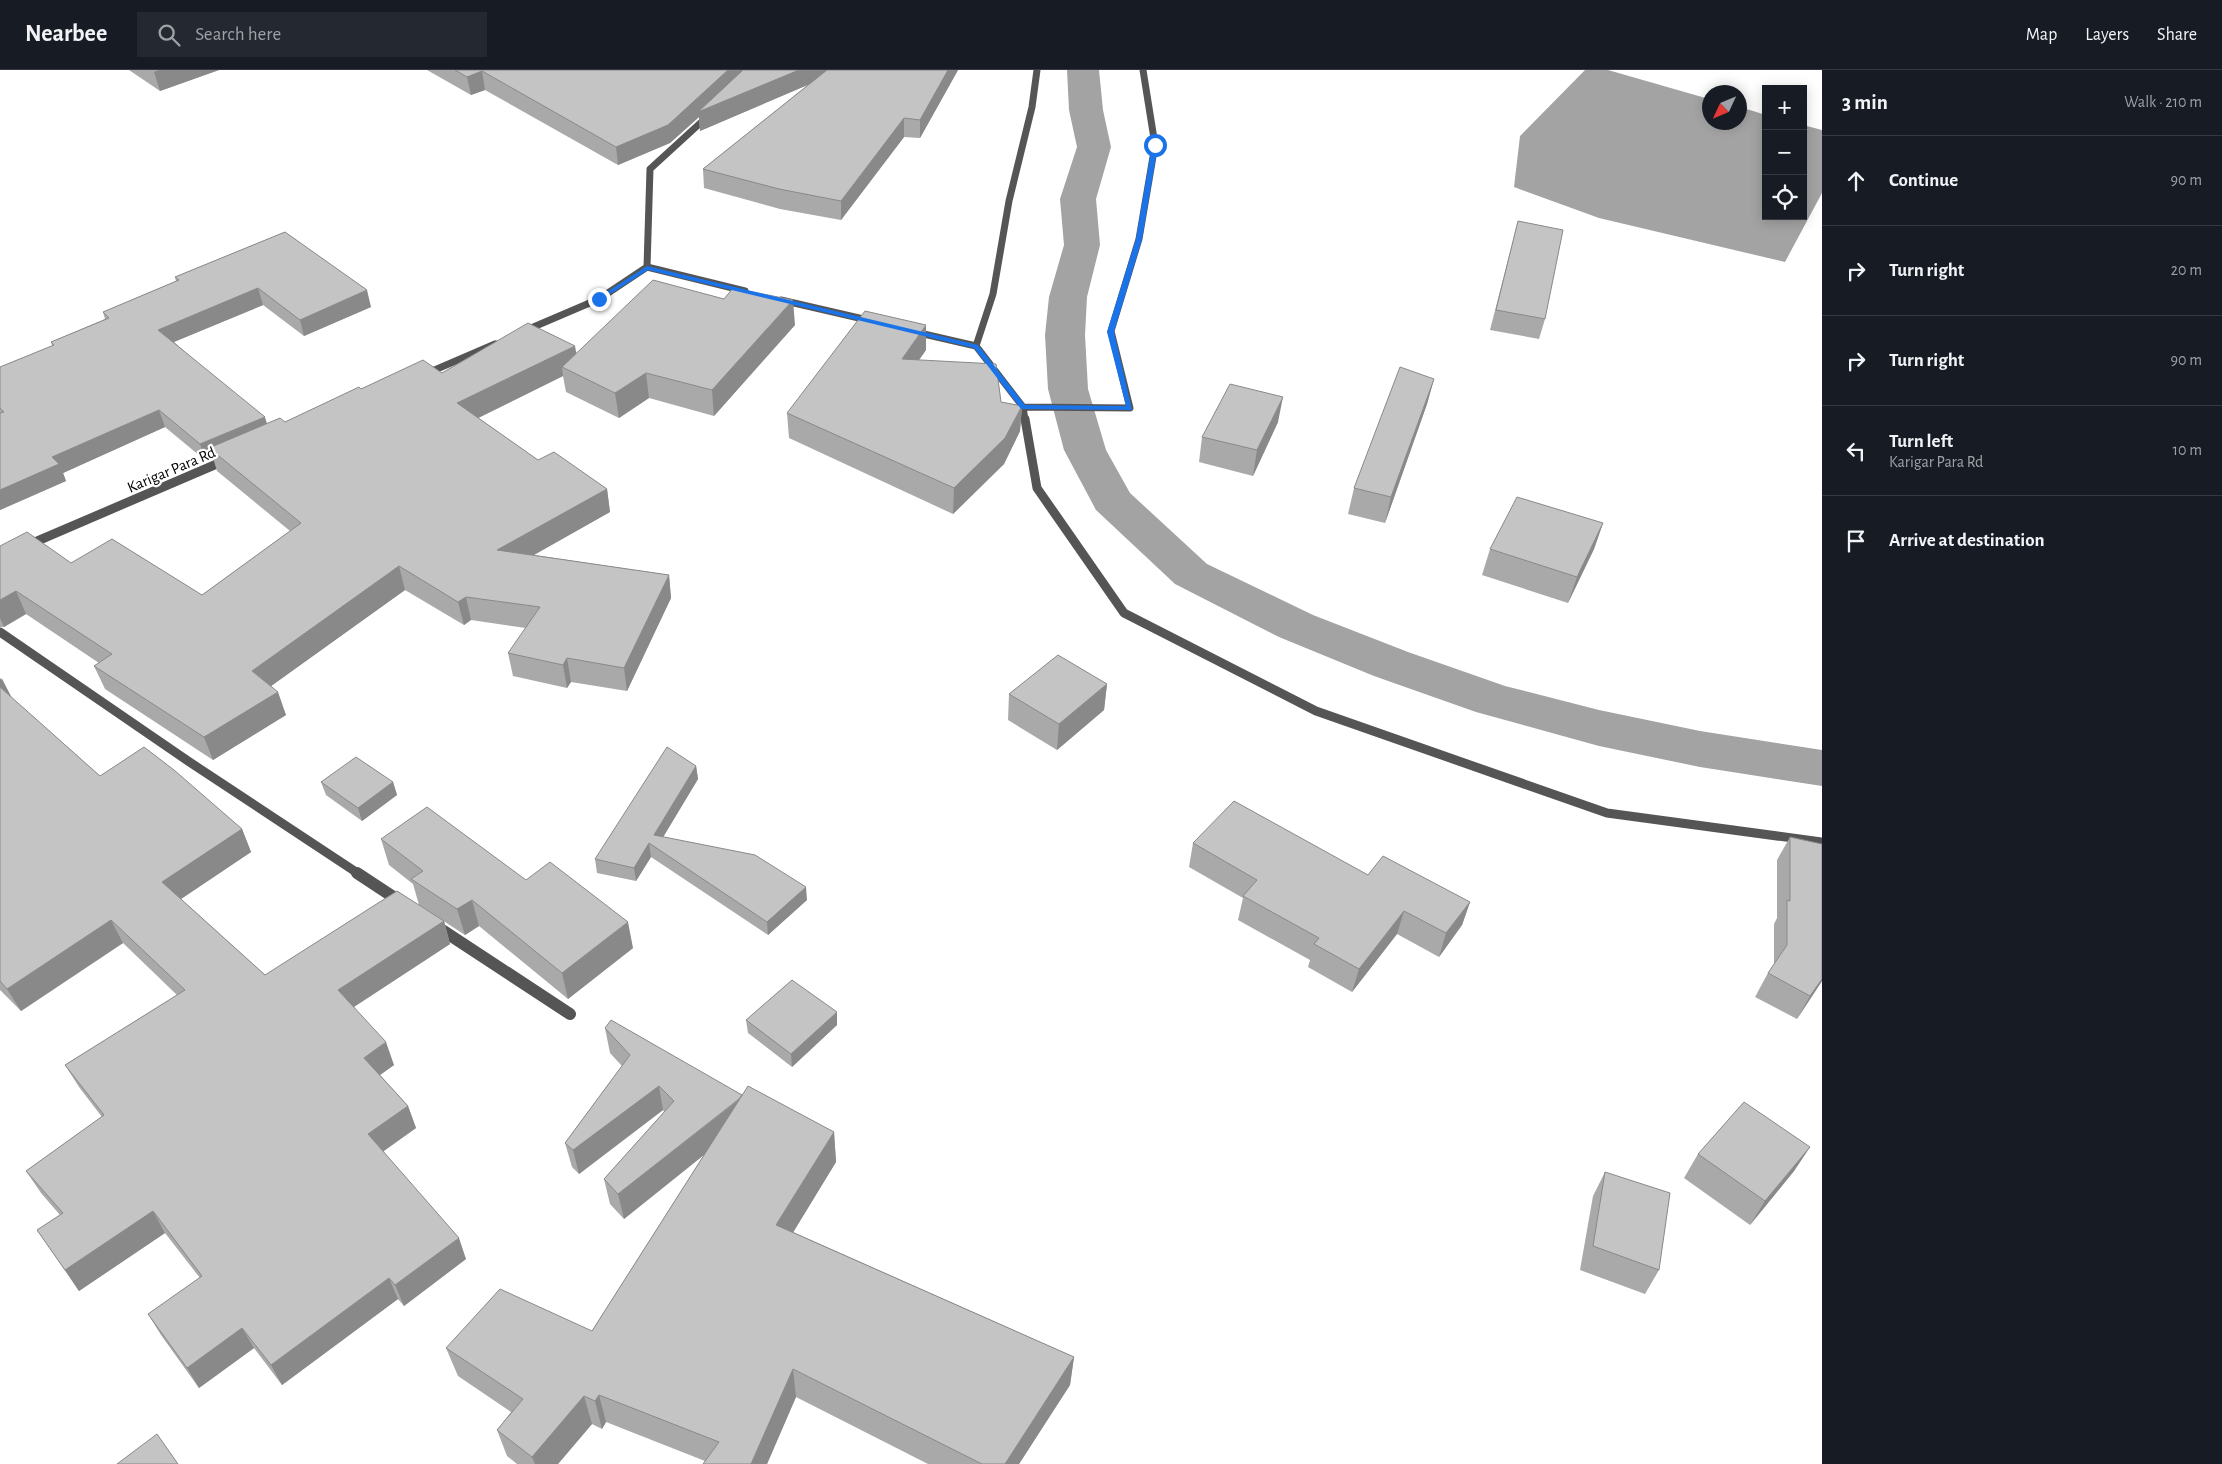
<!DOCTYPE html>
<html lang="en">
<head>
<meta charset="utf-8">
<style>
  :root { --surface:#171b24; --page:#242831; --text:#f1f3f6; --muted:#9ea1a6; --line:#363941 }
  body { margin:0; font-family:"Alegreya Sans",sans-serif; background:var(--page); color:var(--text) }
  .controls { position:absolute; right:15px; top:15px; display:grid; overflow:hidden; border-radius:0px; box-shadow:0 2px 12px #0003 }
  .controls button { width:45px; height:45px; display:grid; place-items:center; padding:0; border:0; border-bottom:1px solid var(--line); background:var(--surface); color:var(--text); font:25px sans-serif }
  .compass { position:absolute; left:1702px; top:15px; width:45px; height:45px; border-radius:50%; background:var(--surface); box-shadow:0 2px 12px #0003; rotate:226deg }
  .stop { position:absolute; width:15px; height:15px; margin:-11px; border:4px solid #1a73e8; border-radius:50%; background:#fff }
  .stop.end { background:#1a73e8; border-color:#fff; box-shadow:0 1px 5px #0008 }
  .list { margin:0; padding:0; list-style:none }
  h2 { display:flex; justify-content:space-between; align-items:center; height:65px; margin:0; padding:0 20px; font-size:21px }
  h2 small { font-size:16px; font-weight:400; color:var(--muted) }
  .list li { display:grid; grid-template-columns:32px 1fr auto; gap:15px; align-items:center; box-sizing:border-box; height:90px; padding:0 20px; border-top:1px solid var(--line) }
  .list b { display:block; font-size:19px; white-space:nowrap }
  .list p { margin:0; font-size:16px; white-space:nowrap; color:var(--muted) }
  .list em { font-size:16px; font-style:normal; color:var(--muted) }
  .icon { flex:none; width:28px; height:28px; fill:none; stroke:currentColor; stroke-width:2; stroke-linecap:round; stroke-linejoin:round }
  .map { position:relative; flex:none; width:1822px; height:1394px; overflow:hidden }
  header { display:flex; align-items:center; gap:30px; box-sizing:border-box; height:70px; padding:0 25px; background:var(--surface); border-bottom:1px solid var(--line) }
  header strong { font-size:24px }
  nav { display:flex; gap:28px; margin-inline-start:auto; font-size:18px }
  .search { width:350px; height:45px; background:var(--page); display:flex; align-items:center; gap:12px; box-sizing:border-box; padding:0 18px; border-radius:0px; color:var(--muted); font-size:19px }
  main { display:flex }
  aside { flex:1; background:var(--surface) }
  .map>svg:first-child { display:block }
  .water { fill:#a3a3a3 }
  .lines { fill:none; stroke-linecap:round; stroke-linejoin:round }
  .canal { fill:#a3a3a3; fill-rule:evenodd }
  .street-far2 { stroke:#555; stroke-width:7 }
  .street-far1 { stroke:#555; stroke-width:9 }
  .street { stroke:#555; stroke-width:12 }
  .wall { fill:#a9a9a9 }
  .shaded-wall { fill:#898989 }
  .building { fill:#c4c4c4; stroke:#898989 }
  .route { fill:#1a73e8 }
  .labels { text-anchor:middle; stroke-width:4.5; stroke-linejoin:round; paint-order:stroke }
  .far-street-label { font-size:16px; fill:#000; stroke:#fff }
</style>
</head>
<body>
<header>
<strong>Nearbee</strong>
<div class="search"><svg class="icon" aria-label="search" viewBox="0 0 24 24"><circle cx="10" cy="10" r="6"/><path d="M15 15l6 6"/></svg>Search here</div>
<nav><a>Map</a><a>Layers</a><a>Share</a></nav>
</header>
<main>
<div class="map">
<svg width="1822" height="1394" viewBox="0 0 1822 1394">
  <rect width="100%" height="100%" fill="#fff"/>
  <path class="water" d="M1585,0h23l101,29 1,23h30v-15l26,8v101h37v-91l19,5v63l-37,69 -186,-44 -85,-31 6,-51z"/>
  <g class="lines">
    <path class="canal" d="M1067,0h32l4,40 8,37 -15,52 4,46 -13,52 -2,38 3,54 18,61 24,43 77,71 106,51 95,37 97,34 94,24 101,21 122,19v36l-122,-19 -101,-21 -123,-34 -102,-36 -95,-39 -104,-53 -79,-74 -32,-60 -16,-61 -3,-54 4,-38 15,-52 -4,-46 17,-52 -8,-37z"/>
    <path class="street-far2" d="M647,197l98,24
      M781,230l91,21
      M524,261l75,-32 48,-32 3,-98 58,-53
      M915,262l61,14 47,61 2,13
      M976,276l17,-52 16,-93 23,-94 5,-37
      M423,305l72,-31
      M1023,337l107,1 -19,-77 28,-92 16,-94 -12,-75"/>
    <path class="street-far1" d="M1025,349l12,69 87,125 192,98 291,102 215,29
      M28,475l198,-85
      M0,562l188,129 171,113"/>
    <path class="street" d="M357,803l44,29
      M436,856l134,88"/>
  </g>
  <path class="wall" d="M129,0h90l-59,21z
    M427,0h531l-38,68 -16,-1 -63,83 -61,-11 -76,-21 -1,-19 106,-85 -109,47 -1,-14 -29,26 -52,22 -133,-75 -14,5z
    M1518,151l27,98 -6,20 -49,-9z
    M285,162l86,75 -67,29 -41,-31 -89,37 93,82 18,-2 76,-33 81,-16 135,-20 218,-28 -81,91 -65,-18 -30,20 -53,-26 -3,-16 -85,42 60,42 69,29 3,23 -76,43 135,20 2,23 -44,93 -56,-9 -4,6 -54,-12 -5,-23 18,-25 -55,-8 -7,5 -59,-35 -134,96 15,29 -73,45 -108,-71 -11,-23 5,-3 -73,-49 -22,13h-4v-81l202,49 88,-64 -73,-60 -4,-13 -7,3 -41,-34 -102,46 3,8 -66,29v-143l52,-21 -1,-4 54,-23 -2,-7 73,-31 -1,-4z
    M926,280l-7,10 82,42 21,4 -2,25 -16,33 -51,50 -164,-76 -2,-25z
    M1434,309l-7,25 -42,119 -37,-9 6,-26z
    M1278,352l-25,54 -54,-14 3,-25z
    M1603,453l-9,26 -26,54 -86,-28 8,-26z
    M0,608l2,1 9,18 89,79 142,53 9,23 -70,47 84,76 179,-54 6,23 -96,63 40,58 -14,10 28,31 8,22 -33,23 83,108 -62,47 -6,-7 -116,86 -28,-37 -55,40 -38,-53 -13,-21 52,-36 -35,-45 -86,58 -42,-61 23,-15 -19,-22 -15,-22 76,-54 -23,-30 -14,-22 112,-70 -54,-52 -102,68 -21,-21z
    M1107,614l-3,26 -47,40 -49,-30 1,-26z
    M696,696l2,13 -35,58 144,63 -39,35 -117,-78 -15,24 -39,-8 -2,-14z
    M321,712h72l4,13 -35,26 -36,-26z
    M1790,767l32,144 -25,38 -42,-22 13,-24 6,-9v-40l3,-6v-58z
    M381,769l145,41 107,68 -65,51 -89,-73 -14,9 -46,-30 -6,-21 -24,-19z
    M1193,773l175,32 102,27 -8,23 -23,32 -42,-23 -45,58 -44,-25 2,-7 -72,-40 5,-22 -54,-31z
    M746,950l91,5 -45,42 -44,-34z
    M605,958l137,67 92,37 2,30 -43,70 281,125 -4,28 -51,79h-91l-132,-67 -29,67h-64l2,-3 -99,-39 -4,7 -10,-5 -34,40h-41l-10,-8 -10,-26 14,-18 -53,-36 -12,-28 146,-17 112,-176 -80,64 -14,-15 -6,-25 60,-67 -1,-2 -84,64 -7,-7 -7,-24 57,-77 -12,-13z
    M1810,1077l-16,24 -44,54 -66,-47 14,-24z
    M1605,1102l54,98 -14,24 -65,-24 13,-74z"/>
  <path class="shaded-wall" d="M159,0h60l-59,21 -6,-19z
    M728,0h115l-143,61 -1,-14 -29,26 -52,22 -2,-18z
    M948,0h10l-38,68v-18z
    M482,1l3,19 -14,5 -4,-18z
    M904,48v19l-63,83v-19z
    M258,218l5,17 -99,41 -6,-16z
    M367,220l4,17 -67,29 -4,-16z
    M793,230l2,25 -81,91 -2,-26z
    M926,255v25l-24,34v-25z
    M575,276l4,22 -17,-1 1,9 -101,50 -5,-23z
    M646,303l3,25 -30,20 -4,-25z
    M1434,309l-7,25 -42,119 6,-26z
    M1283,327l-5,25 -25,54 4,-26z
    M1022,336l-2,25 -16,33 -51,50 1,-26z
    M159,340l6,17 -102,46 3,8 -66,29v-20l52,-33z
    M265,347l5,17 -61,14 4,10 -7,3 -6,-17z
    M607,419l3,23 -108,61 -5,-23z
    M1603,453l-9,26 -26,54 9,-26z
    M399,496l6,24 -145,104 -8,-23z
    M669,505l2,23 -44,93 -3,-23z
    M16,521l10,23 -22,13 -4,-9v-18z
    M466,527l5,23 -7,5 -6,-23z
    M567,588l4,24 -4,6 -4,-23z
    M2,609l12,23 -14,-10v-12z
    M1107,614l-3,26 -47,40 2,-26z
    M278,622l8,23 -73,45 -9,-23z
    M696,696l2,13 -42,70 -2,-14z
    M393,712l4,13 -35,26 -4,-13z
    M242,759l9,23 -79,53 -10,-23z
    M649,773l2,14 -15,24 -2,-13z
    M806,817l1,13 -39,35 -1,-13z
    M472,830l7,26 -14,9 -8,-26z
    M1470,832l-8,23 -23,32 7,-24z
    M1404,841l-7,23 -45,58 7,-23z
    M111,850l12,23 -102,68 -14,-22z
    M444,851l6,23 -104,68 -8,-22z
    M628,852l5,26 -65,51 -6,-26z
    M1822,909v2l-25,38 13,-23z
    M837,942v13l-45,42 -1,-13z
    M386,972l8,23 -21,15 -9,-22z
    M659,1016l4,24 -84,64 -6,-24z
    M744,1026l2,25 -122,98 -6,-25z
    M408,1036l8,22 -39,28 -9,-22z
    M834,1062l2,30 -56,92 -4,-29z
    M1810,1077l-16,24 -44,54 15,-24z
    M153,1141l12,22 -86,58 -14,-21z
    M459,1168l7,21 -62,47 -9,-21z
    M389,1208l9,21 -116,86 -11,-20z
    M242,1258l12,20 -55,40 -12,-20z
    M1074,1287l-4,28 -51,79h-14z
    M793,1299l3,28 -29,67h-16z
    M599,1325l7,27 -4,7 -7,-28z
    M584,1326l8,28 -34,40h-23l-3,-7z"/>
  <path class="building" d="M455,0h273l-60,55 -52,22 -134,-76 -15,6z
    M743,0h56l-101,42z
    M827,0h121l-28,50 -16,-2 -63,83 -62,-12 -76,-20z
    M1518,151l45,9 -18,89 -49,-9z
    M285,162l82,58 -67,30 -42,-32 -100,42 107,87 -65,27 -41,-34 -107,47 7,7 -59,26v-77l4,-1 -4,-4v-41l54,-22 -3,-3 58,-24 -6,-6 76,-32 -4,-3z
    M653,210l71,19 9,-11 60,12 -81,90 -66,-17 -31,20 -53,-26z
    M865,241l61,14 -24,34 94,5 5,38 21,4 -17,32 -51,50 -167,-75z
    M528,253l47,23 -118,57 81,57 16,-8 53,37 -110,61 172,25 -45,93 -57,-10 -4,7 -55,-12 32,-46 -74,-10 -8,5 -59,-36 -147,105 26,21 -74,45 -110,-71 18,-12 -96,-63 -16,9v-54l27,-14 44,31 41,-24 90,56 99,-72 -92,-75 71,-30 5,4 74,-35 2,2 62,-29 19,13z
    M1400,297l34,12 -43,118 -37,-9z
    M1230,314l53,13 -26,53 -55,-13z
    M1517,427l86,26 -26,54 -87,-28z
    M1058,585l49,29 -48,40 -50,-30z
    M0,617l100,89 44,-29 30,23 68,59 -80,53 103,93 132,-84 47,30 -106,69 48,52 -22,16 44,48 -40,28 91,104 -64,47 -6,-7 -118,87 -29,-37 -55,40 -39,-54 54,-38 -49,-65 -88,59 -28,-40 26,-17 -37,-42 78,-56 -39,-50 120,-75 -74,-70 -104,69 -7,-8z
    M667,677l29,19 -42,69 101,20 51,32 -39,35 -118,-79 -15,25 -39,-9z
    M356,687l37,25 -35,26 -37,-26z
    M1234,731l134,74 15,-19 87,46 -24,31 -42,-22 -45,58 -45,-25 5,-6 -76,-42 14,-16 -64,-37z
    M427,737l99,73 24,-18 78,60 -66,51 -90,-73 -15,9 -46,-30 12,-8 -42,-32z
    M1790,767l32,7v135l-12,17 -42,-23 19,-28v-45l3,1z
    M792,910l45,32 -46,42 -45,-34z
    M611,950l131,75 -3,4 -121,95 -14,-15 70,-78 -15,-15 -86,64 -8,-7 65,-88 -25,-27z
    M748,1016l86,46 -58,93 298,132 -69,107h-23l-189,-95 -42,95h-48l16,-22 -120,-47 -4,6 -11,-5 -52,61 -35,-27 26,-31 -77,-51 54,-59 92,42z
    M1744,1032l66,45 -45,54 -67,-47z
    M1605,1102l65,21 -11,77 -66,-24z
    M157,1364l21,30h-61z"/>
  <path class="route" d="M1155,73l3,2 -16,94 -28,93 18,78 -111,-1 -47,-61 -326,-78 -47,30 -5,-1 51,-33 331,79 47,60 101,1 -19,-74 29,-93 16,-94z"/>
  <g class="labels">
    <g class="far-street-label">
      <text transform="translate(171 399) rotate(-23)" y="6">Karigar Para Rd</text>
    </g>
  </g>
</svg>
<div class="controls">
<button>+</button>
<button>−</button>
<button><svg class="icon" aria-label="locate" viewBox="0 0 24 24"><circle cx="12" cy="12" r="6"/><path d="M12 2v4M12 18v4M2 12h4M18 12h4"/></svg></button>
</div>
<svg class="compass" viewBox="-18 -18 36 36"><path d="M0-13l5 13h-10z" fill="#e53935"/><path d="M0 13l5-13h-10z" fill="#9ea1a6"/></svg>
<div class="stop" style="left:1155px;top:75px"></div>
<div class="stop end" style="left:599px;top:229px"></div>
</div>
<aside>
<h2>3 min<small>Walk · 210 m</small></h2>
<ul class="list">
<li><svg class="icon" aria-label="ahead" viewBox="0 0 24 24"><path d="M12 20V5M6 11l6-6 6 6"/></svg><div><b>Continue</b></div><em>90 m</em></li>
<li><svg class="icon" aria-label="right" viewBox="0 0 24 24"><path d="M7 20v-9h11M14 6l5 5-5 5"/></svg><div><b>Turn right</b></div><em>20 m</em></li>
<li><svg class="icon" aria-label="right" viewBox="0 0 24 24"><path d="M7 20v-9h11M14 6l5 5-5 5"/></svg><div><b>Turn right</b></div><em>90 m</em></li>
<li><svg class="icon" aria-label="left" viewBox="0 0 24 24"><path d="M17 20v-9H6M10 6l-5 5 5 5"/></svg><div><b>Turn left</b><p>Karigar Para Rd</p></div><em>10 m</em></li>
<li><svg class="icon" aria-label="arrive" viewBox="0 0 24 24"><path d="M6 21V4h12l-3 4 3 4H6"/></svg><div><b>Arrive at destination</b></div></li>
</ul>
</aside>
</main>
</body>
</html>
